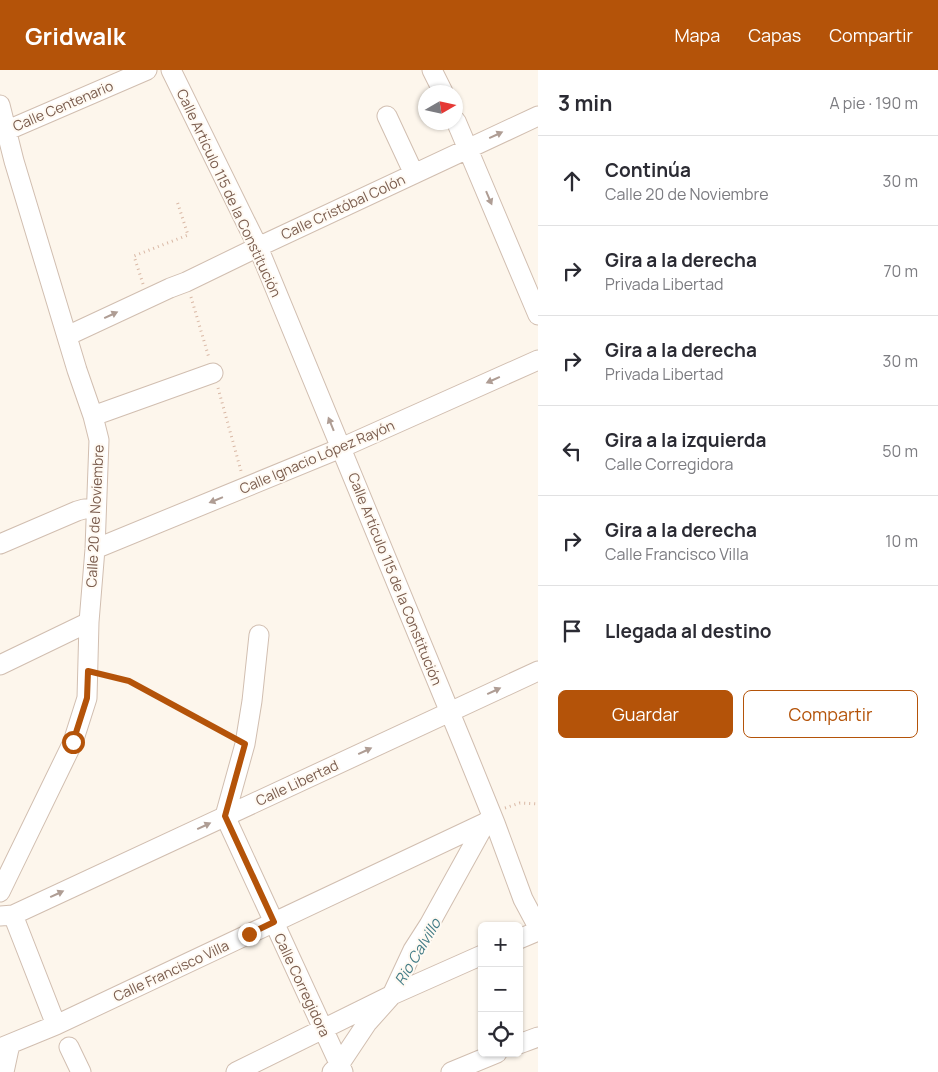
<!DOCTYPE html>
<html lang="es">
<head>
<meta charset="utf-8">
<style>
  :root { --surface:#fff; --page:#f7f7f7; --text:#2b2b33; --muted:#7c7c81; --line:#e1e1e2; --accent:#b45309 }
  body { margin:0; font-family:Manrope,sans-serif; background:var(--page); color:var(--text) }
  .controls { position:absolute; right:15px; bottom:15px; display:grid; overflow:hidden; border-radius:8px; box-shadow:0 1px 4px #0004 }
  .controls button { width:45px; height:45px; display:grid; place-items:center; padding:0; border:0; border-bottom:1px solid var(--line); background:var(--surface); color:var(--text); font:25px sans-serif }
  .compass { position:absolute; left:418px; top:15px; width:45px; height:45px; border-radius:50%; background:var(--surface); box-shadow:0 1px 4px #0004; rotate:81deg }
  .stop { position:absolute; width:15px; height:15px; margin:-11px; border:4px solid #b45309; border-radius:50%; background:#fff }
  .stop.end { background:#b45309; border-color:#fff; box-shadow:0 1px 5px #0008 }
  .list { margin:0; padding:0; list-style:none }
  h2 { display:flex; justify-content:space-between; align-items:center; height:65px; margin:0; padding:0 20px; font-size:21px }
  h2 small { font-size:16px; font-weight:400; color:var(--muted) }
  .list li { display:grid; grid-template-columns:32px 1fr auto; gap:15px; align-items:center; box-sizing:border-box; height:90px; padding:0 20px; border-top:1px solid var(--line) }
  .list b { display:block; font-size:19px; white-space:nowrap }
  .list p { margin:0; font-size:16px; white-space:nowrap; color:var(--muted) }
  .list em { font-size:16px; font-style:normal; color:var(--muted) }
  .actions { display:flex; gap:10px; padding:15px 20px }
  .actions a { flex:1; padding:11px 0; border:1px solid var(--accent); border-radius:8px; text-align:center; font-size:18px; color:var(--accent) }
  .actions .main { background:var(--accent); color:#fff }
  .icon { flex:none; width:28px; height:28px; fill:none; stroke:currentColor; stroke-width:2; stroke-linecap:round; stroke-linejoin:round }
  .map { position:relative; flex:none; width:538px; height:1002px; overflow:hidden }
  header { display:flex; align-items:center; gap:30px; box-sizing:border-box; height:70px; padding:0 25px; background:var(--accent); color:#fff }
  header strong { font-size:24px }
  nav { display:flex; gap:28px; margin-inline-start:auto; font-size:18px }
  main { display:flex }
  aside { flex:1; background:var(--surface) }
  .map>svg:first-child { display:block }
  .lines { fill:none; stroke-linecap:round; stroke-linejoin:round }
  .minor-casing { stroke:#d1beb0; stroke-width:21 }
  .path { stroke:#d9b8a5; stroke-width:3; stroke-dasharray:1 4; stroke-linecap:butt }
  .minor { stroke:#fff; stroke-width:19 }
  .oneway { fill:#af9d94 }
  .route { stroke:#b45309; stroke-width:6 }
  .labels { text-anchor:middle; stroke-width:4; stroke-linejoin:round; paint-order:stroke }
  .street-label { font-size:14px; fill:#7a5c4d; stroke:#fffaf3 }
  .water-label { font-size:15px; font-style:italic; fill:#437c86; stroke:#fffaf3 }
</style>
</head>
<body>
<header>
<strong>Gridwalk</strong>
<nav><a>Mapa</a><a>Capas</a><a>Compartir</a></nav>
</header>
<main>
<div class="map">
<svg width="538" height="1002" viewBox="0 0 538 1002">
  <rect width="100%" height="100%" fill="#fdf6ec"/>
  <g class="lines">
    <g class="minor-casing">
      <path id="minor" d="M171,0l87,177 207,502 30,74 28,76 15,28
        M432,0l11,22
        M0,35l14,56 63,209 16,46 6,24 -4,109 -6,73 -2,76 -14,44 -73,150
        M387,46l27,58
        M456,51l82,194
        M8,60l139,-60
        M67,266l103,-48 16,-6 72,-35 280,-131
        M93,346l120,-43
        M0,474l77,-33 7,-2h12
        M95,479l246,-101 197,-88
        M0,595l89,-43
        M225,746l118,256
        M225,746l20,-72 7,-43 7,-66
        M13,845l43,110
        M0,846l13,-1 525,-244
        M519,869l19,-8
        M519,974l19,-7
        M69,977l12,25
        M0,978l56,-23 437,-206
        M4,1002l6,-28
        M236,1002l156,-77 90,-40
        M332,1002l7,-7 28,-42 25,-28 21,-45 16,-25 57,-103
        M451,1002l46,-19"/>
    </g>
    <path class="path" d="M143,214l-9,-28 54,-21 -11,-34
      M191,227l18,61
      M218,318l23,83
      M103,605l26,6 101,55
      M505,738l15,-5 18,1"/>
    <use href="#minor" class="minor"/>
  </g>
  <defs><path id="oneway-solid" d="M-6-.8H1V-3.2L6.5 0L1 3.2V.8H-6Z" transform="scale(1.25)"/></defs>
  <g class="oneway">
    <use href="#oneway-solid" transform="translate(496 65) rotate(-25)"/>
    <use href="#oneway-solid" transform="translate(489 128) rotate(67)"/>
    <use href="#oneway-solid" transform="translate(111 245) rotate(-25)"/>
    <use href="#oneway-solid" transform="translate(493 310) rotate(156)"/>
    <use href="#oneway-solid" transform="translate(331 354) rotate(-112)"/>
    <use href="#oneway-solid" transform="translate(216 430) rotate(158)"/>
    <use href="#oneway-solid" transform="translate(494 621) rotate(-25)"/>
    <use href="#oneway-solid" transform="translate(365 681) rotate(-25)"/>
    <use href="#oneway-solid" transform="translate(204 756) rotate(-25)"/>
    <use href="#oneway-solid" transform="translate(57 824) rotate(-25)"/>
  </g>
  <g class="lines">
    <path class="route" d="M73,672l14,-44 1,-27 41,10 116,63 -20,72 49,106 -25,12"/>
  </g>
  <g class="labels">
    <g class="street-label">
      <text transform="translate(63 36) rotate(-23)" y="5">Calle Centenario</text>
      <text transform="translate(229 123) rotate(65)" y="5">Calle Artículo 115 de la Constitución</text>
      <text transform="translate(343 137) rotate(-25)" y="5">Calle Cristóbal Colón</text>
      <text transform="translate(317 387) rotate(-23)" y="5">Calle Ignacio López Rayón</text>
      <text transform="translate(95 446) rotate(-87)" y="5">Calle 20 de Noviembre</text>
      <text transform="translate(395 509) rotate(68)" y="5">Calle Artículo 115 de la Constitución</text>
      <text transform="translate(297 713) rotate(-25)" y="5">Calle Libertad</text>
      <text transform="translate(171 901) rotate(-25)" y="5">Calle Francisco Villa</text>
      <text transform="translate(302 915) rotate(65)" y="5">Calle Corregidora</text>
    </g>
    <g class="water-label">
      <text transform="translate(418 882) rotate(-59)" y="5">Rio Calvillo</text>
    </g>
  </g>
</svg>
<div class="controls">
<button>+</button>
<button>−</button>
<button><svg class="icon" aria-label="locate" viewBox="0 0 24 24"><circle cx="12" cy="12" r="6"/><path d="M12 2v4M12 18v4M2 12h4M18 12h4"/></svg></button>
</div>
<svg class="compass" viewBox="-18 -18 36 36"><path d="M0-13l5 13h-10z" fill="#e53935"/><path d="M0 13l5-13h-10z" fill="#7c7c81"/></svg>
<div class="stop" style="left:73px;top:672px"></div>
<div class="stop end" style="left:249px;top:864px"></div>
</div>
<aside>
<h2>3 min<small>A pie · 190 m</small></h2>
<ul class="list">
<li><svg class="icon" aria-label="ahead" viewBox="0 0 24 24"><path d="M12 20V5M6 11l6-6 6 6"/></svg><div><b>Continúa</b><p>Calle 20 de Noviembre</p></div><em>30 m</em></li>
<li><svg class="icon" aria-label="right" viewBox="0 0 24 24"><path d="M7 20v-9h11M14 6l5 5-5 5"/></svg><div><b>Gira a la derecha</b><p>Privada Libertad</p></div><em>70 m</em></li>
<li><svg class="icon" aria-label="right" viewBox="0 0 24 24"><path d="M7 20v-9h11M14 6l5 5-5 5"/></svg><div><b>Gira a la derecha</b><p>Privada Libertad</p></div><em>30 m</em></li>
<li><svg class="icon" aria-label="left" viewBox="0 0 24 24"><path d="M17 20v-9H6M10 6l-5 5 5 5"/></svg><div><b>Gira a la izquierda</b><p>Calle Corregidora</p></div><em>50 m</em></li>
<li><svg class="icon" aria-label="right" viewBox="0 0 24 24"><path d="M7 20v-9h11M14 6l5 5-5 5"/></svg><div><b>Gira a la derecha</b><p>Calle Francisco Villa</p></div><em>10 m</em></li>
<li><svg class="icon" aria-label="arrive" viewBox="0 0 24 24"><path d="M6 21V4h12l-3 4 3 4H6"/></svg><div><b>Llegada al destino</b></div></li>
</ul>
<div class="actions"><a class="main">Guardar</a><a>Compartir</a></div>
</aside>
</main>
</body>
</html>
